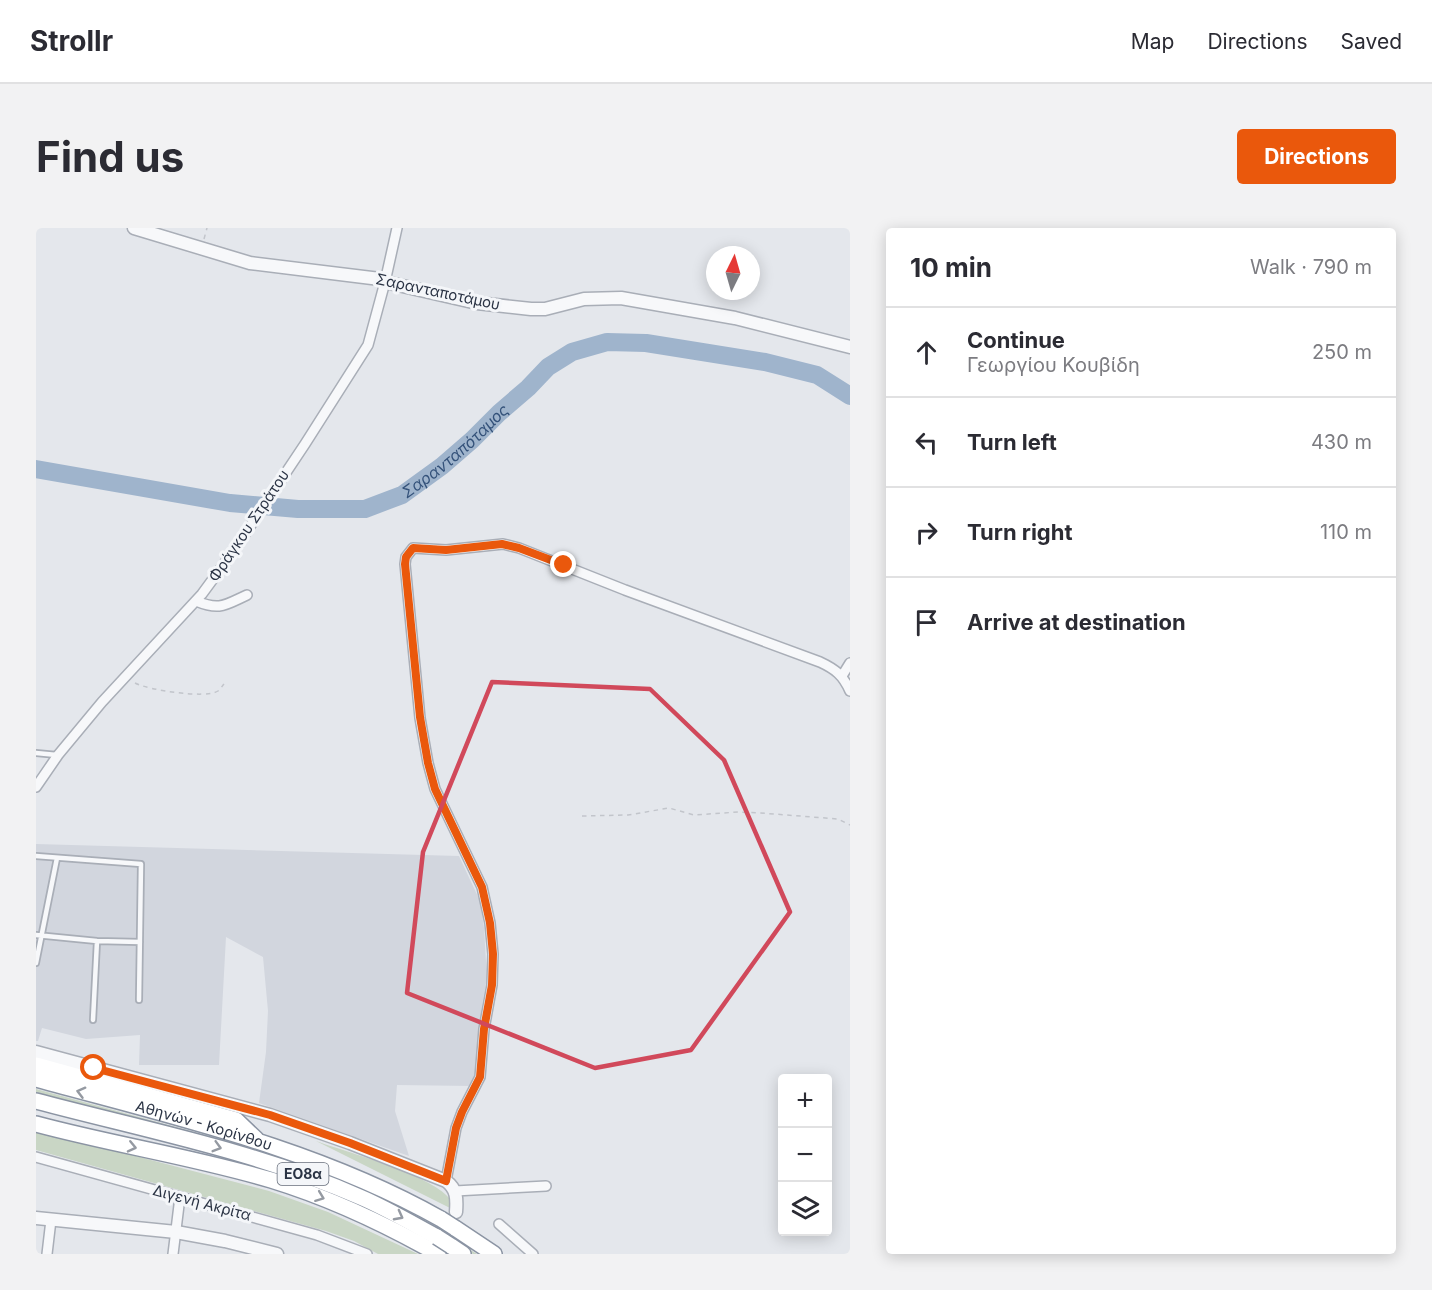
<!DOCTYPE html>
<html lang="en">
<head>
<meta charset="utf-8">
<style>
  :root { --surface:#fff; --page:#f2f2f3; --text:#2b2b33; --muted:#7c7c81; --line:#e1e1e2; --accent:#ea580c }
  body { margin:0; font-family:Inter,sans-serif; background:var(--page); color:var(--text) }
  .controls { position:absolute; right:18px; bottom:18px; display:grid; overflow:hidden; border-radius:6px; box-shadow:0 3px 15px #0003 }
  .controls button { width:54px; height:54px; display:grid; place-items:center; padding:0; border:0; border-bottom:2px solid var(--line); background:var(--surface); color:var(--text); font:30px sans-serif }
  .compass { position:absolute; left:670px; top:18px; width:54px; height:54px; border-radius:50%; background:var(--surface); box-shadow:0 3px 15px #0003; rotate:5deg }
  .stop { position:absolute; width:18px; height:18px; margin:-14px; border:4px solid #ea580c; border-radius:50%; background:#fff }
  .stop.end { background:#ea580c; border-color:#fff; box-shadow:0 2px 6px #0008 }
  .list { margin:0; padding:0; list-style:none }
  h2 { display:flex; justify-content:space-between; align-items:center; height:78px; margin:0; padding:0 24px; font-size:26px }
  h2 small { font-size:20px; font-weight:400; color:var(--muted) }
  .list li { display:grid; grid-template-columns:39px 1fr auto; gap:18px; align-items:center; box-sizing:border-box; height:90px; padding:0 24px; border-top:2px solid var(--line) }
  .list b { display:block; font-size:22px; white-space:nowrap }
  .list p { margin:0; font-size:20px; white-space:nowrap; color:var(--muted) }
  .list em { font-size:20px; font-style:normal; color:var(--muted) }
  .icon { flex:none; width:33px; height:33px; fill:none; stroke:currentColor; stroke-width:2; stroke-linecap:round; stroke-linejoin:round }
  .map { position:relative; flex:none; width:814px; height:1026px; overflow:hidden; border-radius:6px }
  header { display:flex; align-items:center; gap:36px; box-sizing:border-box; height:84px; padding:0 30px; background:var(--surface); border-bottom:2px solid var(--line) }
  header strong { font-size:28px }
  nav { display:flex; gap:33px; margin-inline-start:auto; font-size:21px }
  .intro { display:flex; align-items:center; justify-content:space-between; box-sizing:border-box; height:144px; padding:0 36px }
  h1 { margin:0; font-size:42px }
  .button { padding:15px 27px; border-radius:6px; background:var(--accent); color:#fff; font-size:21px; font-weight:700 }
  main { display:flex; gap:36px; padding:0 36px }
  aside { flex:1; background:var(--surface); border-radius:6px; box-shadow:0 3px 15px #0003 }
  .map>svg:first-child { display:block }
  .built { fill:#d2d6de }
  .green { fill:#c9d6c5 }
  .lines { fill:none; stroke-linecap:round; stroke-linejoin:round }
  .river { stroke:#9fb4cc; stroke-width:18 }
  .tertiary-tunnel { stroke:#bfc3cb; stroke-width:12; stroke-dasharray:12 6; stroke-linecap:butt }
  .service-casing { stroke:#a9aeb7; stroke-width:8 }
  .minor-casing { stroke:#a9aeb7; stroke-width:12 }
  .tertiary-casing { stroke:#a9aeb7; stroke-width:15 }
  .trunk-casing { stroke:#8b94a3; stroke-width:18 }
  .path { stroke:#c2c5cb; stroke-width:1.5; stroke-dasharray:4.5 4.5; stroke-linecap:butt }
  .service { stroke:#f7f8fa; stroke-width:4.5 }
  .minor { stroke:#f7f8fa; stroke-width:9 }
  .tertiary { stroke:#f7f8fa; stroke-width:12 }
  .trunk { stroke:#fff; stroke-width:15 }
  .trunk-bridge-casing { stroke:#8b94a3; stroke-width:18; stroke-linecap:butt }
  .trunk-bridge { stroke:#fff; stroke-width:15 }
  .oneway { stroke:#959aa2 }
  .route { stroke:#ea580c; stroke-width:8 }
  .marked { fill:none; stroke:#d1495b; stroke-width:4.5; stroke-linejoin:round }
  .labels { text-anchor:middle; stroke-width:6; stroke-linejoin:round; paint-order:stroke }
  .shield { fill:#f4f6f9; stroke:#676e7b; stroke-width:1.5 }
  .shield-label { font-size:14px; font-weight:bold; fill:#2b3445 }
  .street-label { font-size:15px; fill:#2b3445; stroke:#f4f6f9 }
  .water-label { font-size:16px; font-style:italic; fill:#34527a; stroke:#f4f6f9 }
</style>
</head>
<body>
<header>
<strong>Strollr</strong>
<nav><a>Map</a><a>Directions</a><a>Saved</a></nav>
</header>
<div class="intro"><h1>Find us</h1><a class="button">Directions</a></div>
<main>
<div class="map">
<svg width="814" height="1026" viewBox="0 0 814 1026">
  <rect width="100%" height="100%" fill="#e4e7ec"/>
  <path class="built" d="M0,616l423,12 21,45 4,27 3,50 -5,27 -7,71 -3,10 -75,-1 -2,26 14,45 -150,-53 7,-51 2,-41 -5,-54 -37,-20 -7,128h-80l1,-30 -54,4 -44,-11 -4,13h-2z"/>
  <path class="green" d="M0,861l184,50 101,32 83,38 73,45h-4l-21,-14 -233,-98 -183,-50z
    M0,902l233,61 59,21 90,42h-40l-24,-13 -28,-10 -290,-81z
    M280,913c30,11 115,34 133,57l1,10z"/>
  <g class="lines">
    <path class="river" id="s1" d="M0,241l194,34 68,6h67l37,-14 40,-29 30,-26 27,-27 29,-25 20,-21 24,-15 35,-10 39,1 119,19 52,13 33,21"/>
    <path class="tertiary-tunnel" d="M410,1026l8,-35"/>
    <g class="service-casing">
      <path id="service" d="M0,525l21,2
        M0,628l105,8 -2,136
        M0,707l61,6 43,1
        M0,735l21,-105
        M57,792l4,-79"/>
    </g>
    <g class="minor-casing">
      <path id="minor" d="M160,373c24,10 29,4 51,-6
        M806,448l8,-13
        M0,559l22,-32 44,-53 100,-108 33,-45 70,-105 63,-99 17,-63 12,-54
        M0,929l281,78 50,19
        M410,953l10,-53 6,-16 18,-35 4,-48 8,-44 1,-31 -3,-31 -8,-36 -47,-98 -7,-26 -8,-45 -15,-154 1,-7 7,-9 33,2 57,-6 16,4 106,42 195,72c15,7 23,13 30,29
        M419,963l91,-5
        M463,996l34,30
        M11,1026l4,-34
        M137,1026l7,-57"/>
    </g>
    <g class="tertiary-casing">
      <path id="tertiary" d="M98,0l116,35 130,16 5,3 92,21 54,6h14l39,-10 37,-1 114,20 115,29
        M0,824l234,63 80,28 96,38c11,8 11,18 10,31
        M0,990l140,14 49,9 52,13"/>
    </g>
    <g class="trunk-casing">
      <g id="trunk">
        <path d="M0,837l200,55 20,19"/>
        <path id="s2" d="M0,851c138,38 279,69 405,140"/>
        <path d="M0,873c109,29 220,50 324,96 26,11 51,26 77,40"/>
        <path d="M0,896c78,21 158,33 235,56 59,18 114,44 167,74"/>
        <path d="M419,1000l39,26"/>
        <path d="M415,1018l12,8"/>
      </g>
    </g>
    <path class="path" d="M168,11l3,-11
      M99,455c13,7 71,16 83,8 3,-2 4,-5 6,-7
      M546,588l46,-1 41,-7 25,7 44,-3 23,1 77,6 12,6"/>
    <use href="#service" class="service"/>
    <use href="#minor" class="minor"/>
    <use href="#tertiary" class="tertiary"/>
    <use href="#trunk" class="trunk"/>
    <g class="trunk-bridge-casing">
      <path id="trunk-bridge" d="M405,991l14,9
        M401,1009l14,9"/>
    </g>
    <use href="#trunk-bridge" class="trunk-bridge"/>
  </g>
  <defs><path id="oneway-chevron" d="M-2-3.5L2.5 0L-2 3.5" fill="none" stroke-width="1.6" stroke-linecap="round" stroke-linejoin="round" transform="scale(1.5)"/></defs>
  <g class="oneway">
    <use href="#oneway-chevron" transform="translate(45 864) rotate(-165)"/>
    <use href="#oneway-chevron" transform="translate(96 919) rotate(13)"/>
    <use href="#oneway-chevron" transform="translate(181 919) rotate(16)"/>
    <use href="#oneway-chevron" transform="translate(284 969) rotate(21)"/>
    <use href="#oneway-chevron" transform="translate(363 988) rotate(28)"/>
  </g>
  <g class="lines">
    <path class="route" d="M58,840l176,47 80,28 96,38 10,-53 6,-16 18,-35 4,-48 8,-44 1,-31 -3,-31 -8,-36 -47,-98 -7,-26 -8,-46 -15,-153 1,-7 7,-9 33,2 56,-6 17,4 45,17"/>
  </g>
  <path class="marked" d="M456,454l158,7 74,71 66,152 -99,138 -96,18 -188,-75 16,-141z"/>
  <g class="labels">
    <rect class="shield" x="241.5" y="935" width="51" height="22" rx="4.5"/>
    <g class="shield-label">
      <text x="267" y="951">ΕΟ8α</text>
    </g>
    <g class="street-label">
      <text transform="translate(402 64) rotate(12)" y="5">Σαρανταποτάμου</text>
      <text transform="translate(213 298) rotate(-56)" y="5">Φράγκου Στράτου</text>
      <text dy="5" stroke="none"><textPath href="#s2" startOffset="174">Αθηνών - Κορίνθου</textPath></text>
      <text transform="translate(166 975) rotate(15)" y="5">Διγενή Ακρίτα</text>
    </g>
    <g class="water-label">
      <text dy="6" stroke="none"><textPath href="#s1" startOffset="441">Σαρανταπόταμος</textPath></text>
    </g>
  </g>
</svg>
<div class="controls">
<button>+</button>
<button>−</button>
<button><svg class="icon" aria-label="layers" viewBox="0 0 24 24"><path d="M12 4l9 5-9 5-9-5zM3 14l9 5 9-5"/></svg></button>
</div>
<svg class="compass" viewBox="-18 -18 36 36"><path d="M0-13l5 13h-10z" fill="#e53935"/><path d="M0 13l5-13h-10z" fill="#7c7c81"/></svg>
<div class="stop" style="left:58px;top:840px"></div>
<div class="stop end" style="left:528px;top:337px"></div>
</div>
<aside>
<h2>10 min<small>Walk · 790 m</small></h2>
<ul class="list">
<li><svg class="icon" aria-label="ahead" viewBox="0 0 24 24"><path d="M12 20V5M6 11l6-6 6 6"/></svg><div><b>Continue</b><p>Γεωργίου Κουβίδη</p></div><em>250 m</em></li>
<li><svg class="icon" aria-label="left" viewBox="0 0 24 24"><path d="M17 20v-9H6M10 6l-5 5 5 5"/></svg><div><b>Turn left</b></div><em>430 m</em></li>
<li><svg class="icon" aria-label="right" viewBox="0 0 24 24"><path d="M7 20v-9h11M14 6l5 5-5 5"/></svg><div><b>Turn right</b></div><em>110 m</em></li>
<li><svg class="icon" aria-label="arrive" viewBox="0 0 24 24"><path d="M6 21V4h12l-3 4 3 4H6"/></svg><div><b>Arrive at destination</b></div></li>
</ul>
</aside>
</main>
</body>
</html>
